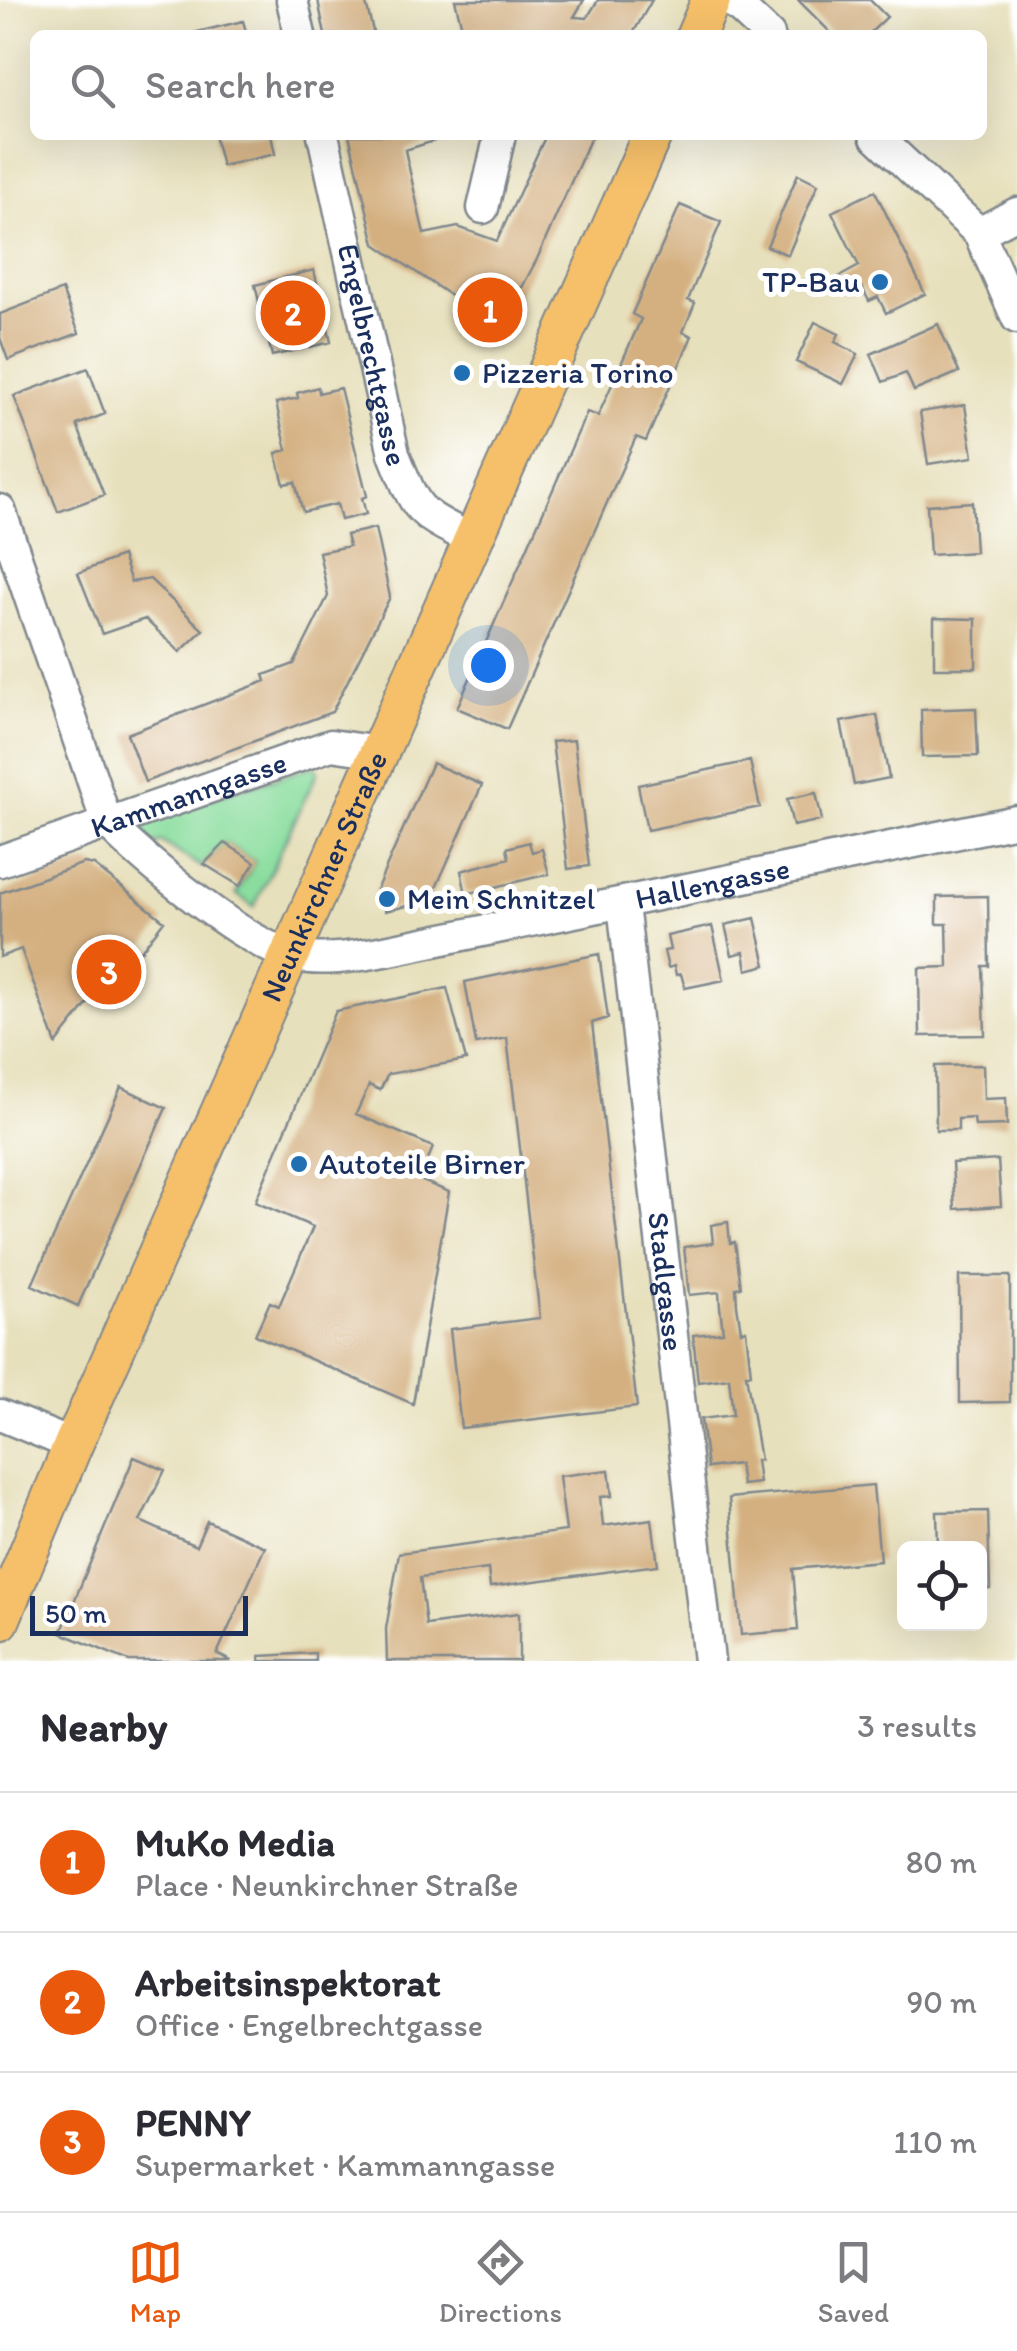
<!DOCTYPE html>
<html lang="en">
<head>
<meta charset="utf-8">
<style>
  :root { --surface:#fff; --page:#f7f7f7; --text:#2b2b33; --muted:#7c7c81; --line:#e1e1e2; --accent:#ea580c }
  body { margin:0; font-family:Itim,sans-serif; background:var(--page); color:var(--text) }
  .controls { position:absolute; right:30px; bottom:30px; display:grid; overflow:hidden; border-radius:15px; box-shadow:0 10px 40px #0002 }
  .controls button { width:90px; height:90px; display:grid; place-items:center; padding:0; border:0; border-bottom:2px solid var(--line); background:var(--surface); color:var(--text); font:50px sans-serif }
  .scale { position:absolute; left:30px; bottom:25px; width:218px; box-sizing:border-box; padding-left:10px; border:5px solid #1b2f5e; border-top:0; font-size:28px; line-height:35px; white-space:nowrap; color:#1b2f5e; -webkit-text-stroke:8px #fff; paint-order:stroke }
  .you { position:absolute; left:488px; top:665px; width:35px; height:35px; margin:-25px; border:8px solid #fff; border-radius:50%; background:#1a73e8; box-shadow:0 0 0 15px #1a73e833 }
  .badge { display:grid; place-items:center; width:65px; height:65px; border-radius:50%; background:var(--accent); color:#fff; font-size:32px; font-weight:700 }
  .pin { position:absolute; translate:-50% -50%; border:5px solid #fff; box-shadow:0 2px 10px #0006 }
  .list { margin:0; padding:0; list-style:none }
  h2 { display:flex; justify-content:space-between; align-items:center; height:130px; margin:0; padding:0 40px; font-size:42px }
  h2 small { font-size:32px; font-weight:400; color:var(--muted) }
  .list li { display:grid; grid-template-columns:65px 1fr auto; gap:30px; align-items:center; box-sizing:border-box; height:140px; padding:0 40px; border-top:2px solid var(--line) }
  .list b { display:block; font-size:38px; white-space:nowrap }
  .list p { margin:0; font-size:32px; white-space:nowrap; color:var(--muted) }
  .list em { font-size:32px; font-style:normal; color:var(--muted) }
  .icon { flex:none; width:55px; height:55px; fill:none; stroke:currentColor; stroke-width:2; stroke-linecap:round; stroke-linejoin:round }
  .map { position:relative; flex:none; width:1017px; height:1661px; overflow:hidden }
  .search { position:absolute; background:var(--surface); box-shadow:0 10px 40px #0002; left:30px; right:30px; top:30px; height:110px; display:flex; align-items:center; gap:25px; box-sizing:border-box; padding:0 35px; border-radius:15px; color:var(--muted); font-size:38px }
  .sheet { height:550px; background:var(--surface) }
  nav { display:flex; justify-content:space-around; align-items:center; box-sizing:border-box; height:140px; border-top:2px solid var(--line); background:var(--surface); font-size:28px; color:var(--muted) }
  nav a { display:grid; justify-items:center; gap:5px }
  nav .on { color:var(--accent) }
  .map>svg:first-child { display:block }
  .green { fill:#8add9e; stroke:#52867e; stroke-width:2.5 }
  .building { fill:#d4b081 }
  .lines { fill:none; stroke-linecap:round; stroke-linejoin:round }
  .minor-casing { stroke:#81888d; stroke-width:35 }
  .major-casing { stroke:#81888d; stroke-width:42 }
  .minor { stroke:#fff; stroke-width:30 }
  .major { stroke:#f6c06b; stroke-width:38 }
  .poi-dot { fill:#1f6fb2; stroke:#fff; stroke-width:4 }
  .labels { text-anchor:middle; stroke-width:10; stroke-linejoin:round; paint-order:stroke }
  .poi-label { font-size:30px; fill:#1b2f5e; stroke:#fff; text-anchor:start }
  .street-label { font-size:30px; fill:#1b2f5e; stroke:#fff }
</style>
</head>
<body>
<div class="map">
<svg width="1017" height="1661" viewBox="0 0 1017 1661">
  <rect width="100%" height="100%" fill="#fff"/>
  <filter id="ink" filterUnits="userSpaceOnUse"><feTurbulence type="fractalNoise" baseFrequency=".01" numOctaves="2"/><feDisplacementMap in="SourceGraphic" scale="20" xChannelSelector="R" yChannelSelector="G"/><feConvolveMatrix kernelMatrix="1 2 1 2 8 2 1 2 1" color-interpolation-filters="sRGB"/></filter>
  <filter id="wash" filterUnits="userSpaceOnUse"><feTurbulence type="fractalNoise" baseFrequency=".0048" numOctaves="4" result="noise"/><feDisplacementMap in="SourceGraphic" scale="40" xChannelSelector="R" yChannelSelector="G"/><feGaussianBlur stdDeviation="2.25" result="paint"/><feColorMatrix in="noise" values="0 0 0 0 0 0 0 0 0 0 0 0 0 0 0 0 0 1.4 0 .05"/><feComposite in="paint" operator="in"/></filter>
  <g filter="url(#wash)">
    <rect width="100%" height="100%" fill="#e7e0bc"/>
    <path class="green" d="M314,766l4,5 -64,136 -18,-13 19,-32 -30,-19 -24,24 -39,-25 -11,4 -15,-14 5,-12z"/>
    <g id="blocks">
      <path class="building" d="M318,0h47l9,35h-49z
        M455,0h129l-10,17 13,1 11,-18h54l-20,35h-168z
        M798,0h72l17,17 -19,18h-35z
        M243,21l4,14h-58v-1z
        M214,135h57l4,19 -53,12z
        M349,135h104l-48,15 19,84 34,-7 39,14 49,-106h46l-55,124 -40,76 -33,-30 -89,-61z
        M798,174l20,10 -30,71 -21,-9z
        M875,191l50,103 -39,19 -8,-16 -9,4 -7,-14 -15,8 -8,-18 20,-11 -27,-54z
        M680,205l41,17 -33,78 7,3 -12,29 9,4 -46,105 -10,-4 -129,292 -50,-21 130,-296 11,4 43,-97 -9,-5z
        M314,270l17,72 -59,14 -17,-71z
        M62,290l17,43 -71,27 -8,-22v-24z
        M815,322l24,12 -4,8 23,12 -15,30 -47,-22z
        M938,324l21,48 -45,19 -8,-18 -23,9 -12,-28z
        M88,368l17,46 -28,11 27,70 -46,17 -44,-116z
        M318,387l1,6 21,-5 27,108 -5,2 4,16 -25,6 -4,-16 -34,8 -8,-30 -11,2 -8,-31 11,-3 -11,-47 22,-5 -1,-5z
        M965,405l8,52 -45,7 -8,-52z
        M972,502l3,50 -45,3 -3,-50z
        M375,528l15,69 -58,115 -187,70 -18,-48 139,-53 -2,-6 30,-11 34,-68 -9,-44 30,-6 -3,-11z
        M122,556l9,26 19,-3 53,51 -23,22 -35,-33 -43,15 -24,-61z
        M934,618l42,1v49h-42z
        M976,708l2,48 -56,1 -1,-47z
        M877,715l12,63 -35,7 -13,-63z
        M574,740l15,126 -21,3 -16,-127z
        M750,761l10,46 -113,23 -9,-45z
        M432,763l50,22 -52,116 -45,10 -11,-16z
        M816,793l6,27 -29,6 -6,-27z
        M529,842l3,10 10,-3 7,25 -83,20 -5,-23 48,-13 -2,-10z
        M225,843l30,19 -15,24 -36,-22z
        M84,863l10,2 70,56 -24,31 -7,-6 -77,98 -35,-95 -21,8v-64z
        M988,896l1,70h-6l2,69 -65,1 -1,-68 29,-1 -1,-43h-10v-27z
        M755,918l11,47 -19,5 -3,-18 -12,3 -7,-30z
        M712,926l12,54 -39,8 -4,-14 -5,1 -2,-9 -6,2 -4,-17 6,-1 -3,-14z
        M599,954l9,64 -16,5 45,384 -176,21 -11,-99 90,-11 -33,-280 -31,6 -11,-62z
        M447,988l19,72 -78,14 -8,16 -11,-5 -13,29 77,33 -13,33 29,12 -36,212 -158,-69 15,-33 9,4 34,-79 -58,-25 81,-191z
        M983,1065l1,34 22,-1 1,27 -32,1 -1,-8 -16,1v11h-22l-1,-64z
        M121,1087l45,21 -88,198 -46,-21z
        M998,1160l3,46 -46,3 -3,-46z
        M728,1222l2,21 5,-1 6,45 -5,1 1,17 4,26 5,-1 5,44h-5l14,86h-4l3,23 -17,2 -3,-21 -32,4 -6,-49 32,-4 -4,-37 -31,4 -5,-47 30,-3 -3,-25 -1,-15 -30,3 -5,-48 29,-4 -2,-18z
        M959,1276h51v126l-50,1z
        M134,1457l31,13 -25,51 56,25 11,-25 58,26 -48,107 14,7h-102l-68,-28z
        M609,1470l3,26 -12,1 3,29 49,-7 6,46 -168,22 -2,-18 -68,9 6,47 93,-12v48h-132l-1,-32 13,-76 167,-22 -7,-55z
        M873,1485l7,76 -87,8 5,61 -57,5 -12,-137z
        M988,1511l2,78h-10v-41h-42l-1,-36z
        M315,1653v8h-55v-5z"/>
    </g>
  </g>
  <g filter="url(#ink)">
    <use href="#blocks" fill-opacity="0" stroke="#81888d" stroke-width="2.5"/>
    <g class="lines">
      <g class="minor-casing">
        <g id="minor">
          <path d="M292,0l8,35"/>
          <path d="M727,0l12,7 30,28"/>
          <path id="s1" d="M323,135l71,319c24,60 22,57 79,86"/>
          <path d="M875,135l104,98 38,85"/>
          <path d="M483,208l17,-73"/>
          <path d="M979,233l38,-20"/>
          <path id="s2" d="M0,510l107,313c37,37 136,120 184,132 31,8 64,1 94,-4l632,-130"/>
          <path id="s3" d="M0,861l331,-116 48,7"/>
          <path id="s4" d="M623,904l86,757"/>
          <path d="M0,1415l73,30"/>
        </g>
      </g>
      <g class="major-casing">
        <g id="major">
          <path d="M696,35l15,-35"/>
          <path id="s5" d="M0,1621l73,-176 579,-1310"/>
        </g>
      </g>
      <use href="#minor" class="minor"/>
      <use href="#major" class="major"/>
    </g>
  </g>
  <g class="poi-dot">
    <circle cx="880" cy="282" r="10"/>
    <circle cx="462" cy="373" r="10"/>
    <circle cx="387" cy="899" r="10"/>
    <circle cx="299" cy="1164" r="10"/>
  </g>
  <g class="labels">
    <g class="poi-label">
      <text x="860" y="292" text-anchor="end">TP-Bau</text>
      <text x="482" y="383">Pizzeria Torino</text>
      <text x="407" y="909">Mein Schnitzel</text>
      <text x="319" y="1174">Autoteile Birner</text>
    </g>
    <g class="street-label">
      <text dy="10" stroke="none"><textPath href="#s1" startOffset="225">Engelbrechtgasse</textPath></text>
      <text dy="10" stroke="none"><textPath href="#s3" startOffset="200">Kammanngasse</textPath></text>
      <text dy="10" stroke="none"><textPath href="#s5" startOffset="812">Neunkirchner Straße</textPath></text>
      <text dy="10" stroke="none"><textPath href="#s2" startOffset="988">Hallengasse</textPath></text>
      <text dy="10" stroke="none"><textPath href="#s4" startOffset="380">Stadlgasse</textPath></text>
    </g>
  </g>
</svg>
<div class="controls">
<button><svg class="icon" aria-label="locate" viewBox="0 0 24 24"><circle cx="12" cy="12" r="6"/><path d="M12 2v4M12 18v4M2 12h4M18 12h4"/></svg></button>
</div>
<div class="scale">50 m</div>
<div class="you"></div>
<div class="pin badge" style="left:490px;top:310px">1</div>
<div class="pin badge" style="left:293px;top:313px">2</div>
<div class="pin badge" style="left:109px;top:972px">3</div>
<div class="search"><svg class="icon" aria-label="search" viewBox="0 0 24 24"><circle cx="10" cy="10" r="6"/><path d="M15 15l6 6"/></svg>Search here</div>
</div>
<section class="sheet">
<h2>Nearby<small>3 results</small></h2>
<ul class="list">
<li><span class="badge">1</span><div><b>MuKo Media</b><p>Place · Neunkirchner Straße</p></div><em>80 m</em></li>
<li><span class="badge">2</span><div><b>Arbeitsinspektorat</b><p>Office · Engelbrechtgasse</p></div><em>90 m</em></li>
<li><span class="badge">3</span><div><b>PENNY</b><p>Supermarket · Kammanngasse</p></div><em>110 m</em></li>
</ul>
</section>
<nav>
<a class="on"><svg class="icon" aria-label="map" viewBox="0 0 24 24"><path d="M3 6l6-2 6 2 6-2v14l-6 2-6-2-6 2zM9 4v14M15 6v14"/></svg>Map</a>
<a><svg class="icon" aria-label="directions" viewBox="0 0 24 24"><path d="M12 3l9 9-9 9-9-9zM9 14v-3h6M13 9l2 2-2 2"/></svg>Directions</a>
<a><svg class="icon" aria-label="saved" viewBox="0 0 24 24"><path d="M7 4h10v16l-5-4-5 4z"/></svg>Saved</a>
</nav>
</body>
</html>
